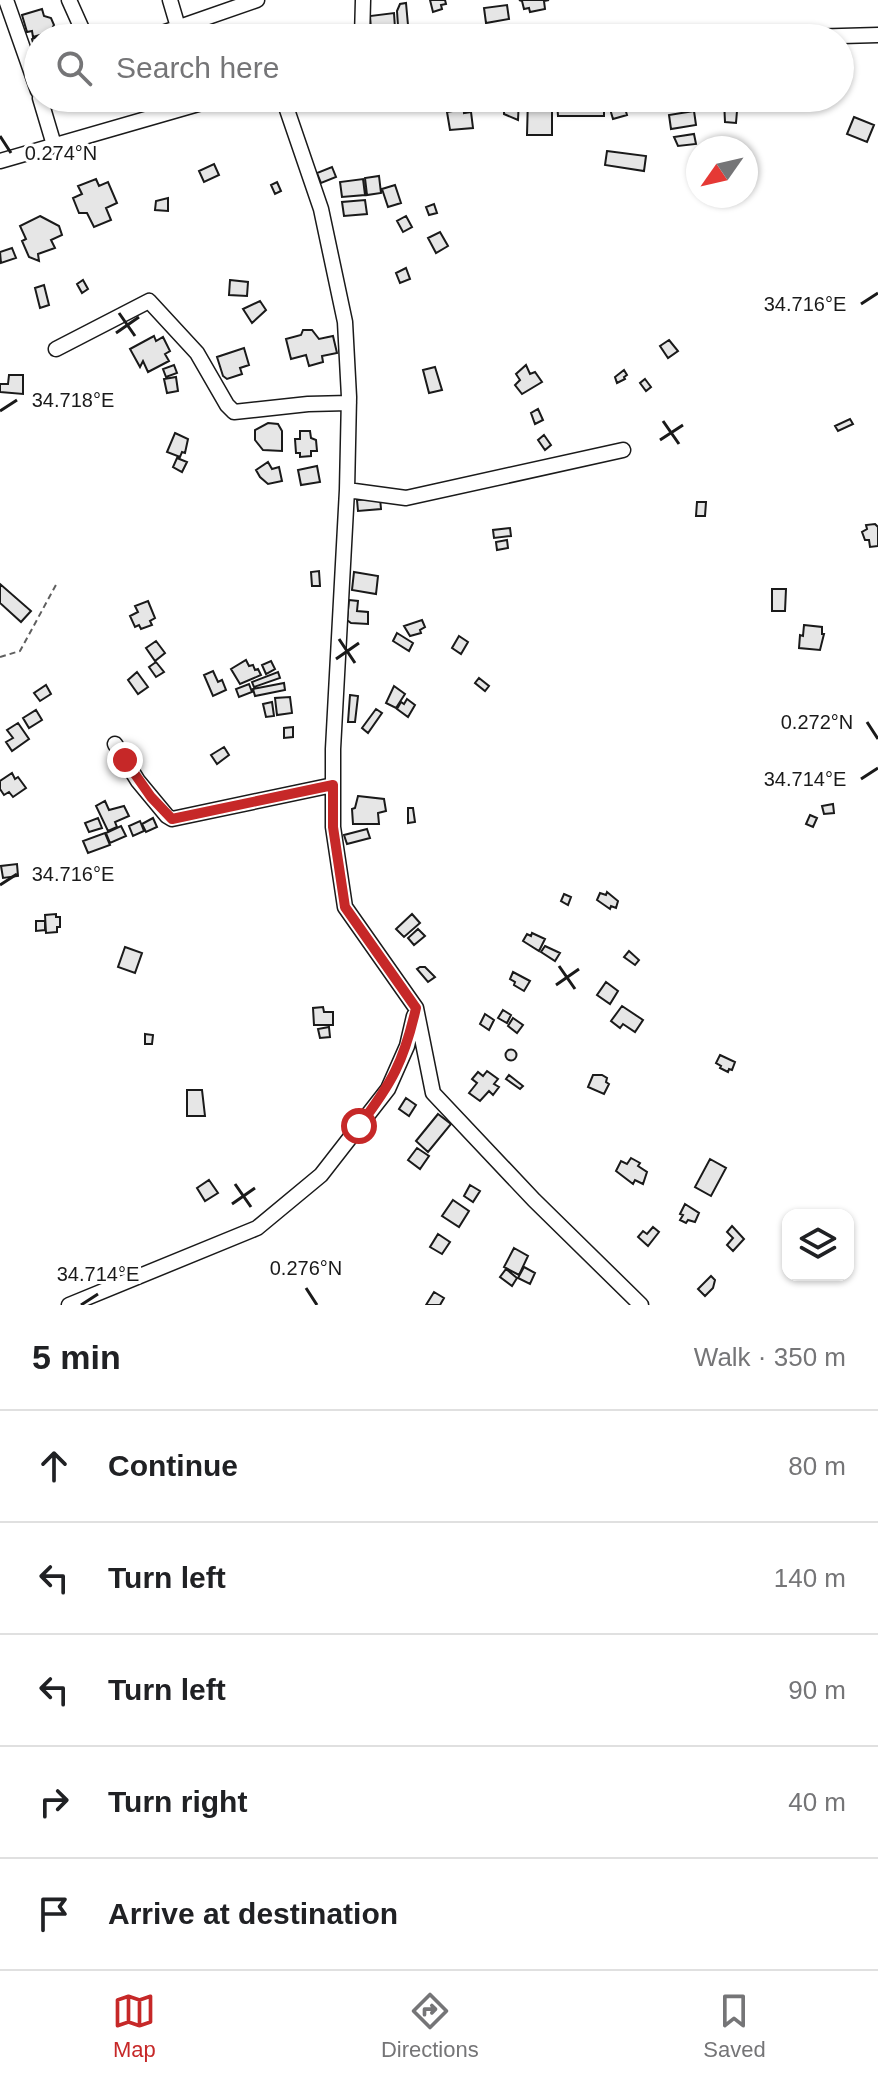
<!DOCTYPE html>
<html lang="en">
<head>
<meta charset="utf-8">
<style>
  :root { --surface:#fff; --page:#f2f2f2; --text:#202124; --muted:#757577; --line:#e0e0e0; --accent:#c62828 }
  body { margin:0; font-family:Arial,sans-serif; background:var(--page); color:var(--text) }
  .controls { position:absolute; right:24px; bottom:24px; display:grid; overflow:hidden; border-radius:16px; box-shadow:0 2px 6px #0004 }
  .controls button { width:72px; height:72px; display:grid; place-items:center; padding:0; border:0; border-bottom:2px solid var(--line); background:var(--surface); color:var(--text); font:40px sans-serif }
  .compass { position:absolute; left:686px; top:136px; width:72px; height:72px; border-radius:50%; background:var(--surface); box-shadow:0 2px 6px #0004; rotate:236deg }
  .stop { position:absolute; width:24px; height:24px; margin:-18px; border:6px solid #c62828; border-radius:50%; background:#fff }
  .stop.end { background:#c62828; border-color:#fff; box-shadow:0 2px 8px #0008 }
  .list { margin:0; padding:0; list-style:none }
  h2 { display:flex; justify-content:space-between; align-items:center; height:104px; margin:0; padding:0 32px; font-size:34px }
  h2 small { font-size:26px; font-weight:400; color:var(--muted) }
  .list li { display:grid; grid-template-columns:52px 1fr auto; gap:24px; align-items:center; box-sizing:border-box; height:112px; padding:0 32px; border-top:2px solid var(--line) }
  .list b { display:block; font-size:30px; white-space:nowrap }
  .list em { font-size:26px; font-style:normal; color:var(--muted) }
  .icon { flex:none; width:44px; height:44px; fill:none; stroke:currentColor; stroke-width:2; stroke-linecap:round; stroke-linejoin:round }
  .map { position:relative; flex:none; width:878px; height:1305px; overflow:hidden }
  .search { position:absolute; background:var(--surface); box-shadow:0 2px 6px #0004; left:24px; right:24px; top:24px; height:88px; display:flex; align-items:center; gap:20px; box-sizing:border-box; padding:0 28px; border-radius:44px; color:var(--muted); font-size:30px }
  .sheet { height:664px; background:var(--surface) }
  nav { display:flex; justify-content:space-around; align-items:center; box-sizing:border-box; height:112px; border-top:2px solid var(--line); background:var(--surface); font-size:22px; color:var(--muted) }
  nav a { display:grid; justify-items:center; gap:4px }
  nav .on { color:var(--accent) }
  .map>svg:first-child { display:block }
  .building { fill:#e6e6e6; stroke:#1a1a1a; stroke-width:2 }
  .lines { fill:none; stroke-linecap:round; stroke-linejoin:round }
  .minor-casing { stroke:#1a1a1a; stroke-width:17 }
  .path { stroke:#5f5f5f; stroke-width:2; stroke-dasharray:6 4; stroke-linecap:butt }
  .minor { stroke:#fff; stroke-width:14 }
  .route { stroke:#c62828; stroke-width:10 }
  .ticks { fill:none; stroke:#1a1a1a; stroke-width:3 }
  .ticks-label { font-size:20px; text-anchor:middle; fill:#1a1a1a; stroke:#fff; stroke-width:6; stroke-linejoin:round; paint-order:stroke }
</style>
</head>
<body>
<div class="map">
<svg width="878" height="1305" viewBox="0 0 878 1305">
  <rect width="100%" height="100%" fill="#fff"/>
  <path class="building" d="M430,0h15l1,4 -5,1 1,4 -9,3z
    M519,0h30l-5,1 1,8 -15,3 -1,-4 -5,1 -2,-8z
    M406,3l2,22 -10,1 -1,-15 3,-7z
    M507,5l2,14 -23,4 -2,-15z
    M42,9l2,7 7,2 3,7 -4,7 -17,5 -1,-6 -5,1 -5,-17z
    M394,13l1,15 -24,1 -1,-13z
    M43,35l1,3h-6l-1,29 -7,-19 4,-2 -2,-7z
    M47,98h22l-2,6 -17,5z
    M504,98h15l-1,22 -14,-6z
    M528,98h24v37h-25z
    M799,98h33l1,3 -33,3z
    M738,99l-2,24 -11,-1 -1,-22z
    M463,102l1,11 7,-1 2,16 -23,2 -3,-18 6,-1 -2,-8z
    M557,102h47v14h-46z
    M624,105l3,10 -14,4 -3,-10z
    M694,111l2,14 -25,4 -2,-14z
    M854,117l20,8 -7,17 -20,-8z
    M694,134l2,10 -18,2 -4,-9z
    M710,143h11l5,2 -1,3h-21z
    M607,151l39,5 -2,15 -39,-6z
    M214,164l5,11 -15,7 -5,-11z
    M332,167l4,10 -15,6 -4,-10z
    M379,176l2,17 -14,2 -2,-17z
    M96,179l3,7 9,-4 9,21 -11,5 5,12 -17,7 -7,-14h-8l-6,-15 9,-4 -4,-8z
    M363,179l2,16 -23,2 -2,-15z
    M277,182l4,9 -6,3 -4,-9z
    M395,185l6,18 -13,4 -6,-18z
    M168,198v13l-13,-1 1,-9z
    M365,200l2,14 -23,2 -2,-14z
    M434,204l3,9 -8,2 -3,-8z
    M40,216l19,10 3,9 -11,5 4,8 -17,6 1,7 -10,-4 -7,-16 4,-2 -6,-13z
    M406,216l6,11 -9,5 -6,-11z
    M440,232l8,14 -12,7 -8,-15z
    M12,248l4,10 -15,5 -1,-11z
    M406,268l4,11 -10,4 -4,-10z
    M83,280l5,9 -6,4 -5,-9z
    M230,280l18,2 -1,14 -18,-1z
    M44,285l5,20 -9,3 -5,-20z
    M260,301l6,9 -14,13 -9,-14z
    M303,330h9l7,9 14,-3 4,17 -15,3 1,6 -14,4 -3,-11 -15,4 -5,-20 15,-4z
    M154,336l2,5 7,-4 7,14 -5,3 4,7 -21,11 -5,-11 -3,6 -10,-18z
    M669,340l9,11 -10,7 -8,-12z
    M244,348l5,17 -9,3 2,6 -15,5 -4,-3 -6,-19z
    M174,365l3,8 -11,4 -3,-8z
    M526,365l4,9 5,-2 7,10 -20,12 -7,-9 5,-5 -4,-6z
    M435,367l7,23 -13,3 -6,-23z
    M624,370l3,5 -3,2 1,2 -8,4 -2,-6z
    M9,375h14v19l-23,-2v-8h8z
    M176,377l2,14 -11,2 -3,-14z
    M645,379l6,8 -5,4 -6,-8z
    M538,409l5,11 -8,4 -4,-11z
    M850,419l3,5 -15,7 -3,-5z
    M268,423l10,1 4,7v20l-19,-1 -8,-10v-10z
    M300,431h10l1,7 5,2 1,11h-6v5l-11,1v-4h-4l-1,-14h5z
    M175,433l13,6 -3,14 -3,-1 -2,5 -13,-5z
    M544,435l7,10 -6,5 -7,-10z
    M177,458l10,4 -5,10 -9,-5z
    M268,462l4,7 7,-2 3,14 -14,3 -8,-7 -4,-7z
    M317,466l3,16 -19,3 -3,-15z
    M380,498l1,11 -23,2 -1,-11z
    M697,502h9l-1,14h-9z
    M875,524l3,3v19l-8,1 -1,-7h-4l-3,-8 5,-3 -1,-4z
    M510,528l1,8 -17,2 -1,-8z
    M507,540l1,8 -11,2 -1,-8z
    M319,571l1,15h-8l-1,-14z
    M354,572l24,4 -2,18 -24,-4z
    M0,584l31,27 -10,11 -21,-19z
    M772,589h14l-1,22h-13z
    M349,600l9,1 -1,10 11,1v12l-17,-1 -4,-3z
    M148,601l7,17 -5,3 2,4 -11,4 -2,-4 -4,2 -5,-11 8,-4 -3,-6z
    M422,620l3,7 -5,3 1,3 -11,3 -6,-10z
    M804,625l18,2v7h2l-4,16 -21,-2 1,-13 3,1z
    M397,633l16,10 -4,8 -16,-10z
    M459,636l9,6 -7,12 -9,-6z
    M156,641l9,12 -10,8 -9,-13z
    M246,660l3,6 4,-1 2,5 3,-1 3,6 -21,9 -9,-15z
    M271,661l4,8 -9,5 -4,-9z
    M156,662l8,10 -8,5 -7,-10z
    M213,671l5,11 4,-2 4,10 -13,6 -9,-21z
    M137,672l11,15 -10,7 -10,-14z
    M278,672l2,6 -26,9 -2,-5z
    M479,678l10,8 -4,5 -10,-8z
    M284,683l1,7 -30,6 -2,-7z
    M249,684l3,8 -13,5 -3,-8z
    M46,685l5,9 -11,7 -6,-8z
    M394,686l11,8 -9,14 -10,-5z
    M350,695l8,1 -3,26h-7z
    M290,697l2,16 -15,2 -2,-17z
    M407,699l8,6 -7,12 -11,-8 4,-7 3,2z
    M272,702l2,14 -8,1 -3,-13z
    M376,709l6,4 -14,20 -6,-5z
    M36,710l6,10 -13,8 -6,-10z
    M18,723l11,16 -17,12 -6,-9 7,-4 -6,-8z
    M293,727v10l-9,1v-10z
    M224,747l5,8 -12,9 -6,-9z
    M12,773l3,6 3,-2 8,11 -13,9 -4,-5 -5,3 -4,-6v-8z
    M358,796l26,3 2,12 -8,2 1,11h-26l-1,-15 3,-1z
    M105,801l4,9 15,-4 5,10 -14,6 2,5 -9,4 -12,-25z
    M833,804l1,9 -10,1 -2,-8z
    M408,808h5l2,14 -7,1z
    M810,815l7,3 -4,9 -7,-3z
    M98,818l4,10 -13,4 -4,-9z
    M153,818l4,9 -11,5 -4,-8z
    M140,821l4,10 -11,5 -4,-10z
    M121,826l5,10 -16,7 -4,-10z
    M367,829l3,9 -23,6 -3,-9z
    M105,833l5,12 -22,8 -5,-12z
    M17,864l1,12 -15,2 -2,-12z
    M607,892l11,9 -2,7 -5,-2 -1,3 -13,-9 3,-7 6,2z
    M564,894l7,3 -3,8 -7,-4z
    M56,914v3h4v10h-3v5l-11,1 -1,-18z
    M412,914l8,9 -16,14 -8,-8z
    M36,921h9v9l-9,1z
    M418,929l7,7 -11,9 -6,-7z
    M532,933l13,6 -6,12 -16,-10 4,-7 4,2z
    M545,946l15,7 -5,8 -14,-9z
    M125,947l17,6 -7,20 -17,-6z
    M629,951l10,9 -4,5 -11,-8z
    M420,967h5l10,10 -7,5 -11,-13z
    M513,972l17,9 -6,10 -10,-6 1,-3 -5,-3z
    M606,982l12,9 -8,13 -13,-9z
    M622,1006l21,14 -8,12 -12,-8 -3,4 -9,-7z
    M323,1007l1,5h9v13h-19l-1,-17z
    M503,1010l8,5 -4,8 -9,-5z
    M485,1014l9,6 -5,10 -9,-6z
    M513,1018l10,7 -6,8 -9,-7z
    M329,1027l1,10 -10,1 -2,-9z
    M145,1034l8,1 -1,9h-7z
    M505.5 1055a5.5 5.5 0 1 1 11 0a5.5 5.5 0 1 1-11 0Z
    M720,1055l15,7 -3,8 -3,-1 -1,3 -8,-4 1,-2 -5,-3z
    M487,1071l11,8 -4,5 5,3 -6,8 -4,-4 -9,10 -11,-8 8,-10 -5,-4 6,-7 5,4z
    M509,1075l14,11 -3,3 -14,-10z
    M593,1075h9l5,3 -1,4 3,2 -5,10 -16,-7z
    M187,1090h15l3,26h-18z
    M406,1098l10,7 -7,11 -10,-7z
    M438,1114l13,10 -23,28 -12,-11z
    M417,1148l12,8 -9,13 -12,-9z
    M631,1158l9,5 -2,3 9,6 -4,12 -8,-4 -2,4 -17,-13 5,-10 6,3z
    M710,1159l16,9 -15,28 -16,-9z
    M209,1180l9,13 -13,8 -8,-13z
    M470,1185l10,6 -7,11 -9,-6z
    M453,1200l16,11 -10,16 -17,-11z
    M685,1204l14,9 -4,9 -7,-2 -2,3 -6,-3 3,-5 -3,-1z
    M732,1226l12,13 -11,12 -6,-6 6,-7 -6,-6z
    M653,1227l6,5 -11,14 -10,-9 5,-6 4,3z
    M438,1234l12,8 -8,12 -12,-7z
    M514,1248l14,8 -9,19 -15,-8z
    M524,1267l11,6 -5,11 -12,-6z
    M506,1269l11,9 -5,8 -12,-9z
    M711,1276l4,4 -2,8 -8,8 -7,-7z
    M434,1292l10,6 -4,7h-14z"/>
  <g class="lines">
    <g class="minor-casing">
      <path id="minor" d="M6,0l32,91
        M69,0l17,38
        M170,0l8,27
        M137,38l28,-6 92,-32
        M362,38l1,-38
        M769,38l109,-3
        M40,98l14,47
        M283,98l38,111 24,113 4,75 -2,93 -14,259v78l12,80 71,101 17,85 101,107 107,105
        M0,161l219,-63
        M56,349l93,-48 48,52 30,52 7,7 74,-8 41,-1
        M347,490l59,8 217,-48
        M115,744l23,37 29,35 5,3 161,-34
        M69,1305l188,-77 64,-53 67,-86 19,-43 7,-30"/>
    </g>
    <path class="path" d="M0,657l20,-6 37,-68"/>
    <use href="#minor" class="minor"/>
  </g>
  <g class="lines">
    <path class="route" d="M125,760l26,37 21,22 161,-34v42l12,80 71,101c-12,53 -24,75 -57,118"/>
  </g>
  <path class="ticks" d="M0,136l11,17M861,304l17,-11M119,313l16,23M116,333l23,-16M0,411l17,-11M663,421l16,23M660,440l23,-15M339,639l16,24M336,659l23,-16M867,722l11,17M861,779l17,-11M0,885l17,-11M559,966l16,23M556,985l23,-16M235,1184l16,23M232,1204l23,-16M306,1288l11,17M81,1305l17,-11"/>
  <g class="ticks-label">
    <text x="61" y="160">0.274°N</text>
    <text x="805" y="311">34.716°E</text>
    <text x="73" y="407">34.718°E</text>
    <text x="817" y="729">0.272°N</text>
    <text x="805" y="786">34.714°E</text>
    <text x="73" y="881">34.716°E</text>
    <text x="306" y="1275">0.276°N</text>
    <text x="98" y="1281">34.714°E</text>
  </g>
</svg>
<div class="controls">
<button><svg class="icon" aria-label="layers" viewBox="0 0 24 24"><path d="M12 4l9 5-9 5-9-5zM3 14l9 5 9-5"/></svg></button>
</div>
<svg class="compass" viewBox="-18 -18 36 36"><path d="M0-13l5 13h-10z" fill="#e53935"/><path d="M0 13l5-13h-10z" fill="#757577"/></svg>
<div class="stop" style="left:359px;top:1126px"></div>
<div class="stop end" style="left:125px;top:760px"></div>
<div class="search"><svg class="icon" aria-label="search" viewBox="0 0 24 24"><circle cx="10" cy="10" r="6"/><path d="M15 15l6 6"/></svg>Search here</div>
</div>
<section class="sheet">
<h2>5 min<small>Walk · 350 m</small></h2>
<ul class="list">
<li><svg class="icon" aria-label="ahead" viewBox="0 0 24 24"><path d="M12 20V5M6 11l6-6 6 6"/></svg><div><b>Continue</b></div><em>80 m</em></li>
<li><svg class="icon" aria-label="left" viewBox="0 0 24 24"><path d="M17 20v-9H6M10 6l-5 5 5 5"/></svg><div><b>Turn left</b></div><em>140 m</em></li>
<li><svg class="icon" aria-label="left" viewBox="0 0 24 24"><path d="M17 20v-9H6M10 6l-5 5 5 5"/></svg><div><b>Turn left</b></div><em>90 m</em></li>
<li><svg class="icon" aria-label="right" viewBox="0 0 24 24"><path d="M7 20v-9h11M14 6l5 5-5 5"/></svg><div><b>Turn right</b></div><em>40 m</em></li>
<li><svg class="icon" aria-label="arrive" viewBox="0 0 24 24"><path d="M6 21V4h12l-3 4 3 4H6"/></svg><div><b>Arrive at destination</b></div></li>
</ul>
</section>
<nav>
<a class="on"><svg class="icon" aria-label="map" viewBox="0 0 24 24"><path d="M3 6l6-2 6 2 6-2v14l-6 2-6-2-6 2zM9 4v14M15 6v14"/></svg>Map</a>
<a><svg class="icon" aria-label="directions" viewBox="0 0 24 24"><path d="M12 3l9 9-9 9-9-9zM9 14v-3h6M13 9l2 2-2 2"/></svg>Directions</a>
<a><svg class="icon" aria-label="saved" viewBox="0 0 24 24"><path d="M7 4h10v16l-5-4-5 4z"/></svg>Saved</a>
</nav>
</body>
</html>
